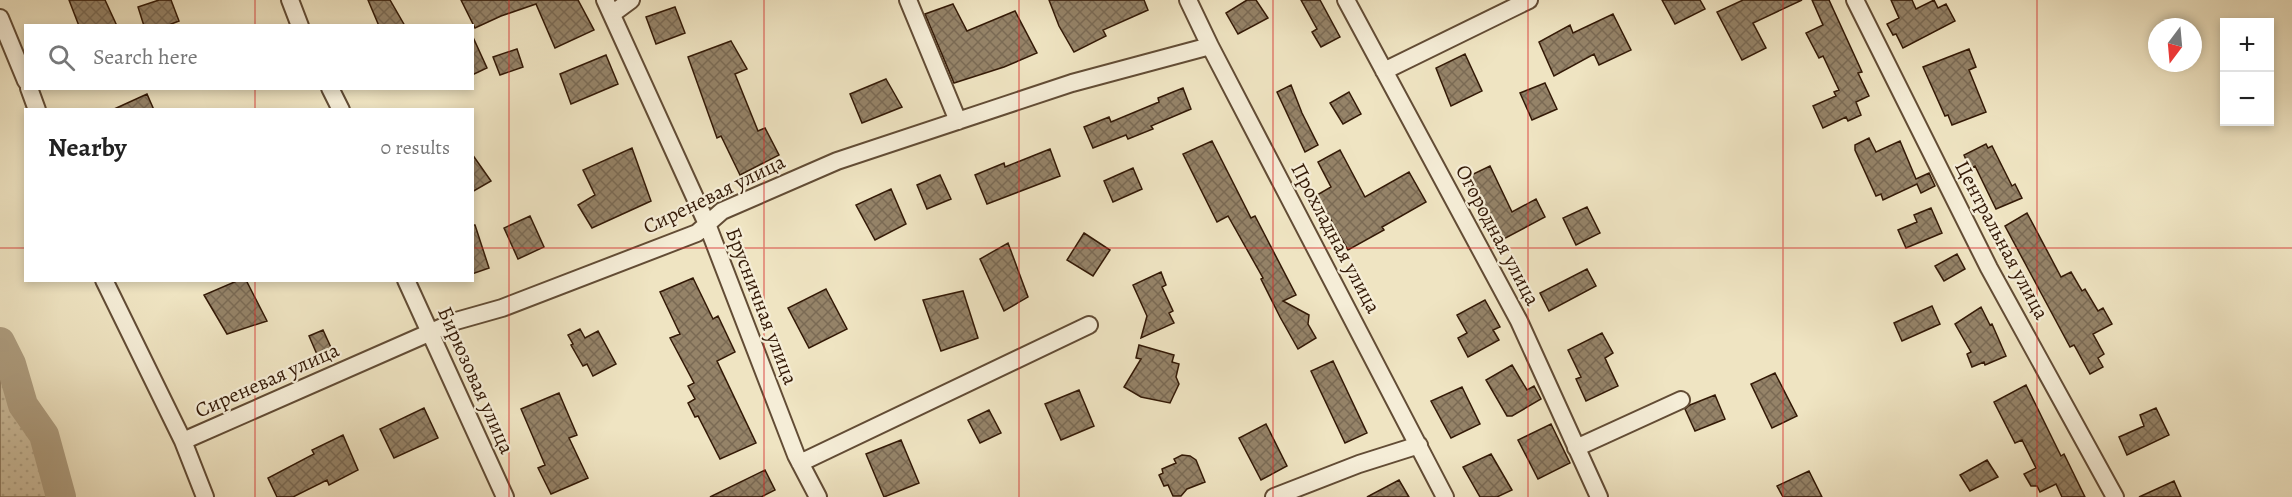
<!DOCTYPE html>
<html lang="en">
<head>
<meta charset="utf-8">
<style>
  :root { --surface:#fff; --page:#f2f2f2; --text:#222; --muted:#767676; --line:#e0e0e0 }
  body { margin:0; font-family:Alegreya,serif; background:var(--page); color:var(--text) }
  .controls { position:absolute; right:18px; top:18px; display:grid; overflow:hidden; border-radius:0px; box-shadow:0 3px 9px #0003 }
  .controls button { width:54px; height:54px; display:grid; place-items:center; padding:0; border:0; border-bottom:2px solid var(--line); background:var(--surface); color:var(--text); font:30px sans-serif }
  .compass { position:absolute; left:2148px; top:18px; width:54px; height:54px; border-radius:50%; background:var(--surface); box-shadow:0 3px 9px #0003; rotate:196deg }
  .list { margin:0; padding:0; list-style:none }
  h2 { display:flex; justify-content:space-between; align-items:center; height:78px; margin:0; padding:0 24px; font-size:26px }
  h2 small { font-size:20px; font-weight:400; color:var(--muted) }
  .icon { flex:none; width:33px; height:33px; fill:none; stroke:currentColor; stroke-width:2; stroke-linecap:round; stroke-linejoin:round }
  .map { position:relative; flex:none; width:2292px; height:497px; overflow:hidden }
  .search { position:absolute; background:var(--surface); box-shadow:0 3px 9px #0003; left:24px; top:24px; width:450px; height:66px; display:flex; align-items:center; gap:15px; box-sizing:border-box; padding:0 21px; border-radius:0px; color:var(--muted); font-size:22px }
  .panel { position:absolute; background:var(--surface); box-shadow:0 3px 9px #0003; left:24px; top:108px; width:450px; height:174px; border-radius:0px }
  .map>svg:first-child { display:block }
  .grass { fill:url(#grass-dots); stroke:#816d54; stroke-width:1.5 }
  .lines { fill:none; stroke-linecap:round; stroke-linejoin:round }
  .river { stroke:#af9f82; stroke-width:30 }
  .building { fill:url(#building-cross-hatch); stroke:#331906; stroke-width:1.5 }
  .minor-casing { stroke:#624c35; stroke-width:20 }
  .minor { stroke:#f5edd7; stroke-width:16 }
  .grid { fill:none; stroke:#d62828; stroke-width:1.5; stroke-opacity:0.55 }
  .labels { text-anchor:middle; stroke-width:4.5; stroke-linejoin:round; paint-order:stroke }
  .street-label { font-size:21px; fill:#331906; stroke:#f5edd7 }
</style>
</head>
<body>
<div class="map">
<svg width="2292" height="497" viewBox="0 0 2292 497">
  <defs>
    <pattern id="grass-dots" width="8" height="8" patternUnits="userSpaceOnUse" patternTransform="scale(1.5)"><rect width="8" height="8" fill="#cfc1a2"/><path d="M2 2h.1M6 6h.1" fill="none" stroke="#b2a58a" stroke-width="1.8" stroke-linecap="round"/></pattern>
    <pattern id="building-cross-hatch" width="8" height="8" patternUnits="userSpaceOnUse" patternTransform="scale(1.5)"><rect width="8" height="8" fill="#958368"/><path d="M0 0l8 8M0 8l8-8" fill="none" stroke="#7a6a54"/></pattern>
  </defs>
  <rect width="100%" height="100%" fill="#efe4c2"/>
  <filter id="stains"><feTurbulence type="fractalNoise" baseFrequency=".00333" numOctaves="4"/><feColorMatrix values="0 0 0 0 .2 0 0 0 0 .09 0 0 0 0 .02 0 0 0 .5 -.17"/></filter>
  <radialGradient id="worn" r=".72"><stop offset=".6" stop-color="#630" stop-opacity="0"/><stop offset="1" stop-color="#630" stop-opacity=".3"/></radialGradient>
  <path class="grass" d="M0,354l35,94 14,49h-49z"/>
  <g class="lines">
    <path class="river" d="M0,342l11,22 12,41 21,30 17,62"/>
  </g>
  <path class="building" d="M69,0h36l12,26h-38z
    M159,0h12l8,21 -13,5h-22l-6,-19z
    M368,0h22l15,26h-26z
    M461,0h117l16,30 -39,18 -19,-44 -35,12 -26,12z
    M1049,0h95l4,10 -45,20 3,6 -32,16 -15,-26z
    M1247,0h9l12,18 -30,16 -12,-21z
    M1301,0h19l20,37 -19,10 -9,-15 5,-3z
    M1662,0h38l5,9 -30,15z
    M1743,0h59l-49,23 13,25 -24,12 -25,-48z
    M1812,0h17l33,72 -4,1 11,23 -13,6 5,13 -13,6 -2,-4 -23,11 -10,-22 23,-10 -2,-4 5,-2 -16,-34 -4,2 -13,-25 17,-8z
    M1891,0h21l4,9 18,-9 4,8 8,-4 9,17 -52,27 -7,-14 -3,1 -6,-11 12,-6z
    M953,4l14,27 48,-20 22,42 -33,14 -50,16 -29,-69z
    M675,7l10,26 -29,11 -10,-27z
    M1613,14l18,36 -32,15 -5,-11 -40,22 -15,-34 31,-17 3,8z
    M472,35l15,33 -15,7z
    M731,41l16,28 -12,5 23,57 7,-3 14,27 -39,20 -19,-39 -4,2 -29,-81z
    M517,49l6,18 -23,8 -7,-18z
    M1969,49l7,18 -7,3 17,42 -34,13 -4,-10 -3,1 -22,-49z
    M1465,54l17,37 -31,15 -15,-38z
    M606,55l12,29 -47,20 -11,-30z
    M886,79l16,28 -40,16 -12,-29z
    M1545,83l12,26 -25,11 -12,-27z
    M1291,85l11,28 16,32 -13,7 -28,-60z
    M1183,88l8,21 -40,17 2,3 -25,10 -2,-4 -33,13 -9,-21 25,-10 2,5 48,-20 -1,-4z
    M1349,92l12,22 -18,10 -13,-21z
    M147,94l7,16h-42z
    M1869,138l7,14 24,-11 16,38 13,-6 6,13 -14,7 -4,-9 -34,16 -2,-6 -5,2 -21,-46v-5z
    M1212,141l39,77 4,-2 41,79 -13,6 26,14 -1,9 8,14 -18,11 -18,-32 -19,-38 2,-1 -35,-62 -11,6 -34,-68z
    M1986,144l2,4 4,-2 20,40 3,-2 7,14 -26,11 -21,-43 -5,3 -6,-14z
    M632,148l19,53 -59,27 -14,-23 17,-10 -12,-25z
    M1050,149l10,27 -73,28 -12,-29 29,-12 1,4z
    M1340,150l25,47 44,-25 17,30 -44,25 2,3 -36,20 -31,-55 14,-8 -13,-25z
    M472,154l19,27 -19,11z
    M1490,166l22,46 24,-13 9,18 -47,25 -33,-64z
    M1133,168l9,21 -29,13 -9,-21z
    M940,175l11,24 -24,10 -10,-24z
    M891,189l15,35 -31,16 -19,-35z
    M1587,207l13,26 -24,12 -13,-27z
    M1931,208l11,25 -36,15 -8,-18 19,-8 -3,-7z
    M2027,213l34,64 10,-5 11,19 3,-2 13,22 5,-3 9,16 -19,10 11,20 -6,4 5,9 -13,7 -16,-29 -4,2 -65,-121z
    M530,216l14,31 -26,12 -14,-31z
    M472,225h3l14,43 -17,6z
    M1084,233l26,17 -17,26 -26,-16z
    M1008,243l20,54 -24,14 -24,-52z
    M1957,254l8,15 -21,12 -9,-15z
    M1587,269l9,17 -47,25 -9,-18z
    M1161,272l5,13 -4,2 11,24 -4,2 5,10 -33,15 6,-22 -14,-31z
    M693,278l20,41 5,-3 17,36 -18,9 39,82 -36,16 -22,-43 -3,1 -7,-14 7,-4 -7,-13 6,-3 -24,-45 10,-4 -20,-42z
    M239,280h7l21,41 -40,13 -23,-39z
    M826,289l21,40 -38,19 -21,-40z
    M963,291l15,47 -37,13 -18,-51z
    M1485,300l15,27 -7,3 6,10 -31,17 -10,-19 9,-5 -10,-18z
    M1932,306l8,18 -38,17 -8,-18z
    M1981,307l9,18 2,-1 14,32 -21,9 -1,-3 -12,5 -5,-13 4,-2 -16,-28z
    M580,329l5,9 13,-7 18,33 -23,12 -6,-12 -4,2 -12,-21 2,-1 -5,-9z
    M323,330l10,22 -14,7 -10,-23z
    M1602,333l11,20 -8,5 13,28 -32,15 -10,-22 5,-2 -13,-27z
    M1139,345l35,10 -2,7 7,2 -3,13 3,7 -9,19 -29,-6 -17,-10 17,-28 -5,-1z
    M1333,361l34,72 -22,10 -34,-72z
    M1512,365l15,25 7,-4 7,13 -29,17h-5l-21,-36z
    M1775,373l22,43 -25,12 -21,-44z
    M2026,385l35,71 3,-2 21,43h-23l-6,-13 -16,8 -3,-6h-6l-7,-12 12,-6 -14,-28 -7,3 -21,-41z
    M1462,387l18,37 -29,14 -20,-37z
    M1079,390l15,36 -33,14 -16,-36z
    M559,393l18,42 -8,3 19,40 -37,16 -13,-26 7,-3 -24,-56z
    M1715,395l10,24 -30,12 -10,-22 5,-4z
    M424,408l14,30 -44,20 -14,-29z
    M2156,408l13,27 -42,20 -8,-18 25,-11 -4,-11z
    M989,410l12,23 -21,10 -12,-23z
    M1266,424l21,42 -26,14 -22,-42z
    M1551,424l19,39 -32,16 -20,-39z
    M343,435l15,35 -29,15 -2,-5 -34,17h-16l-9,-19 46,-24 -2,-4z
    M901,440l18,43 -35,14 -18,-43z
    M1491,454l21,36 -15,7h-17l-17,-30z
    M1182,455l8,1 6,4 9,22 -18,7 -6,7h-8l-5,-11 -4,1 -5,-11 4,-2 -1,-4 14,-6 -2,-4z
    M1987,460l11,17 -28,14 -10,-16z
    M765,470l10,20 -14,7h-51z
    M1809,471l13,26h-39l-6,-11z
    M1399,480l10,17h-42z
    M2174,481l7,16h-42z"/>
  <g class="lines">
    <g class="minor-casing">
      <path id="minor" d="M290,0l10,26
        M605,0l102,224 89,231 22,42
        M908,0l50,121
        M1188,0l22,46 235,451
        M1346,0l173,321 80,176
        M1855,0l134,268 126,229
        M612,14l19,-14
        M0,18l26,63
        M1384,71l145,-71
        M29,88l8,22
        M330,88l11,22
        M104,280l79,161 22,56
        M406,280l99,217
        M183,441l273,-120 46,-13 195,-75 25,-22 115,-50 235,-78 138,-37
        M1576,448l105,-48
        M800,463l289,-138
        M1274,497l85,-33 60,-19"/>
    </g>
    <use href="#minor" class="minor"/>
  </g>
  <path class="grid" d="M255,0v26M509,0v497M764,0v497M1019,0v497M1273,0v497M1528,0v497M1783,0v497M2037,0v497M255,88v22M0,248h26M472,248h1820M255,280v217"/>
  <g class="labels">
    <g class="street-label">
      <text transform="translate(714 194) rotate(-26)" y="7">Сиреневая улица</text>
      <text transform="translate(1498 235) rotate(62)" y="7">Огородная улица</text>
      <text transform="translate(1336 238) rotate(62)" y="7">Прохладная улица</text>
      <text transform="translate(2002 240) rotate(62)" y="7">Центральная улица</text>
      <text transform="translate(762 306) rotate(69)" y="7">Брусничная улица</text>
      <text transform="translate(267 380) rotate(-24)" y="7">Сиреневая улица</text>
      <text transform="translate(476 380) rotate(66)" y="7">Бирюзовая улица</text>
    </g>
  </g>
  <rect width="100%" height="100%" filter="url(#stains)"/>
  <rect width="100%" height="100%" fill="url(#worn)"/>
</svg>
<div class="controls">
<button>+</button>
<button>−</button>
</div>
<svg class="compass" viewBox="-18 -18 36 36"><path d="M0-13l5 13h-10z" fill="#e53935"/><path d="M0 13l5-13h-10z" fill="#767676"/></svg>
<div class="search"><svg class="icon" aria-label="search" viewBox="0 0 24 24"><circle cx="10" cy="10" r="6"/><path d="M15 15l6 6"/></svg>Search here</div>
<section class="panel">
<h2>Nearby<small>0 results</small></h2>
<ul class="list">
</ul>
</section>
</div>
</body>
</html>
